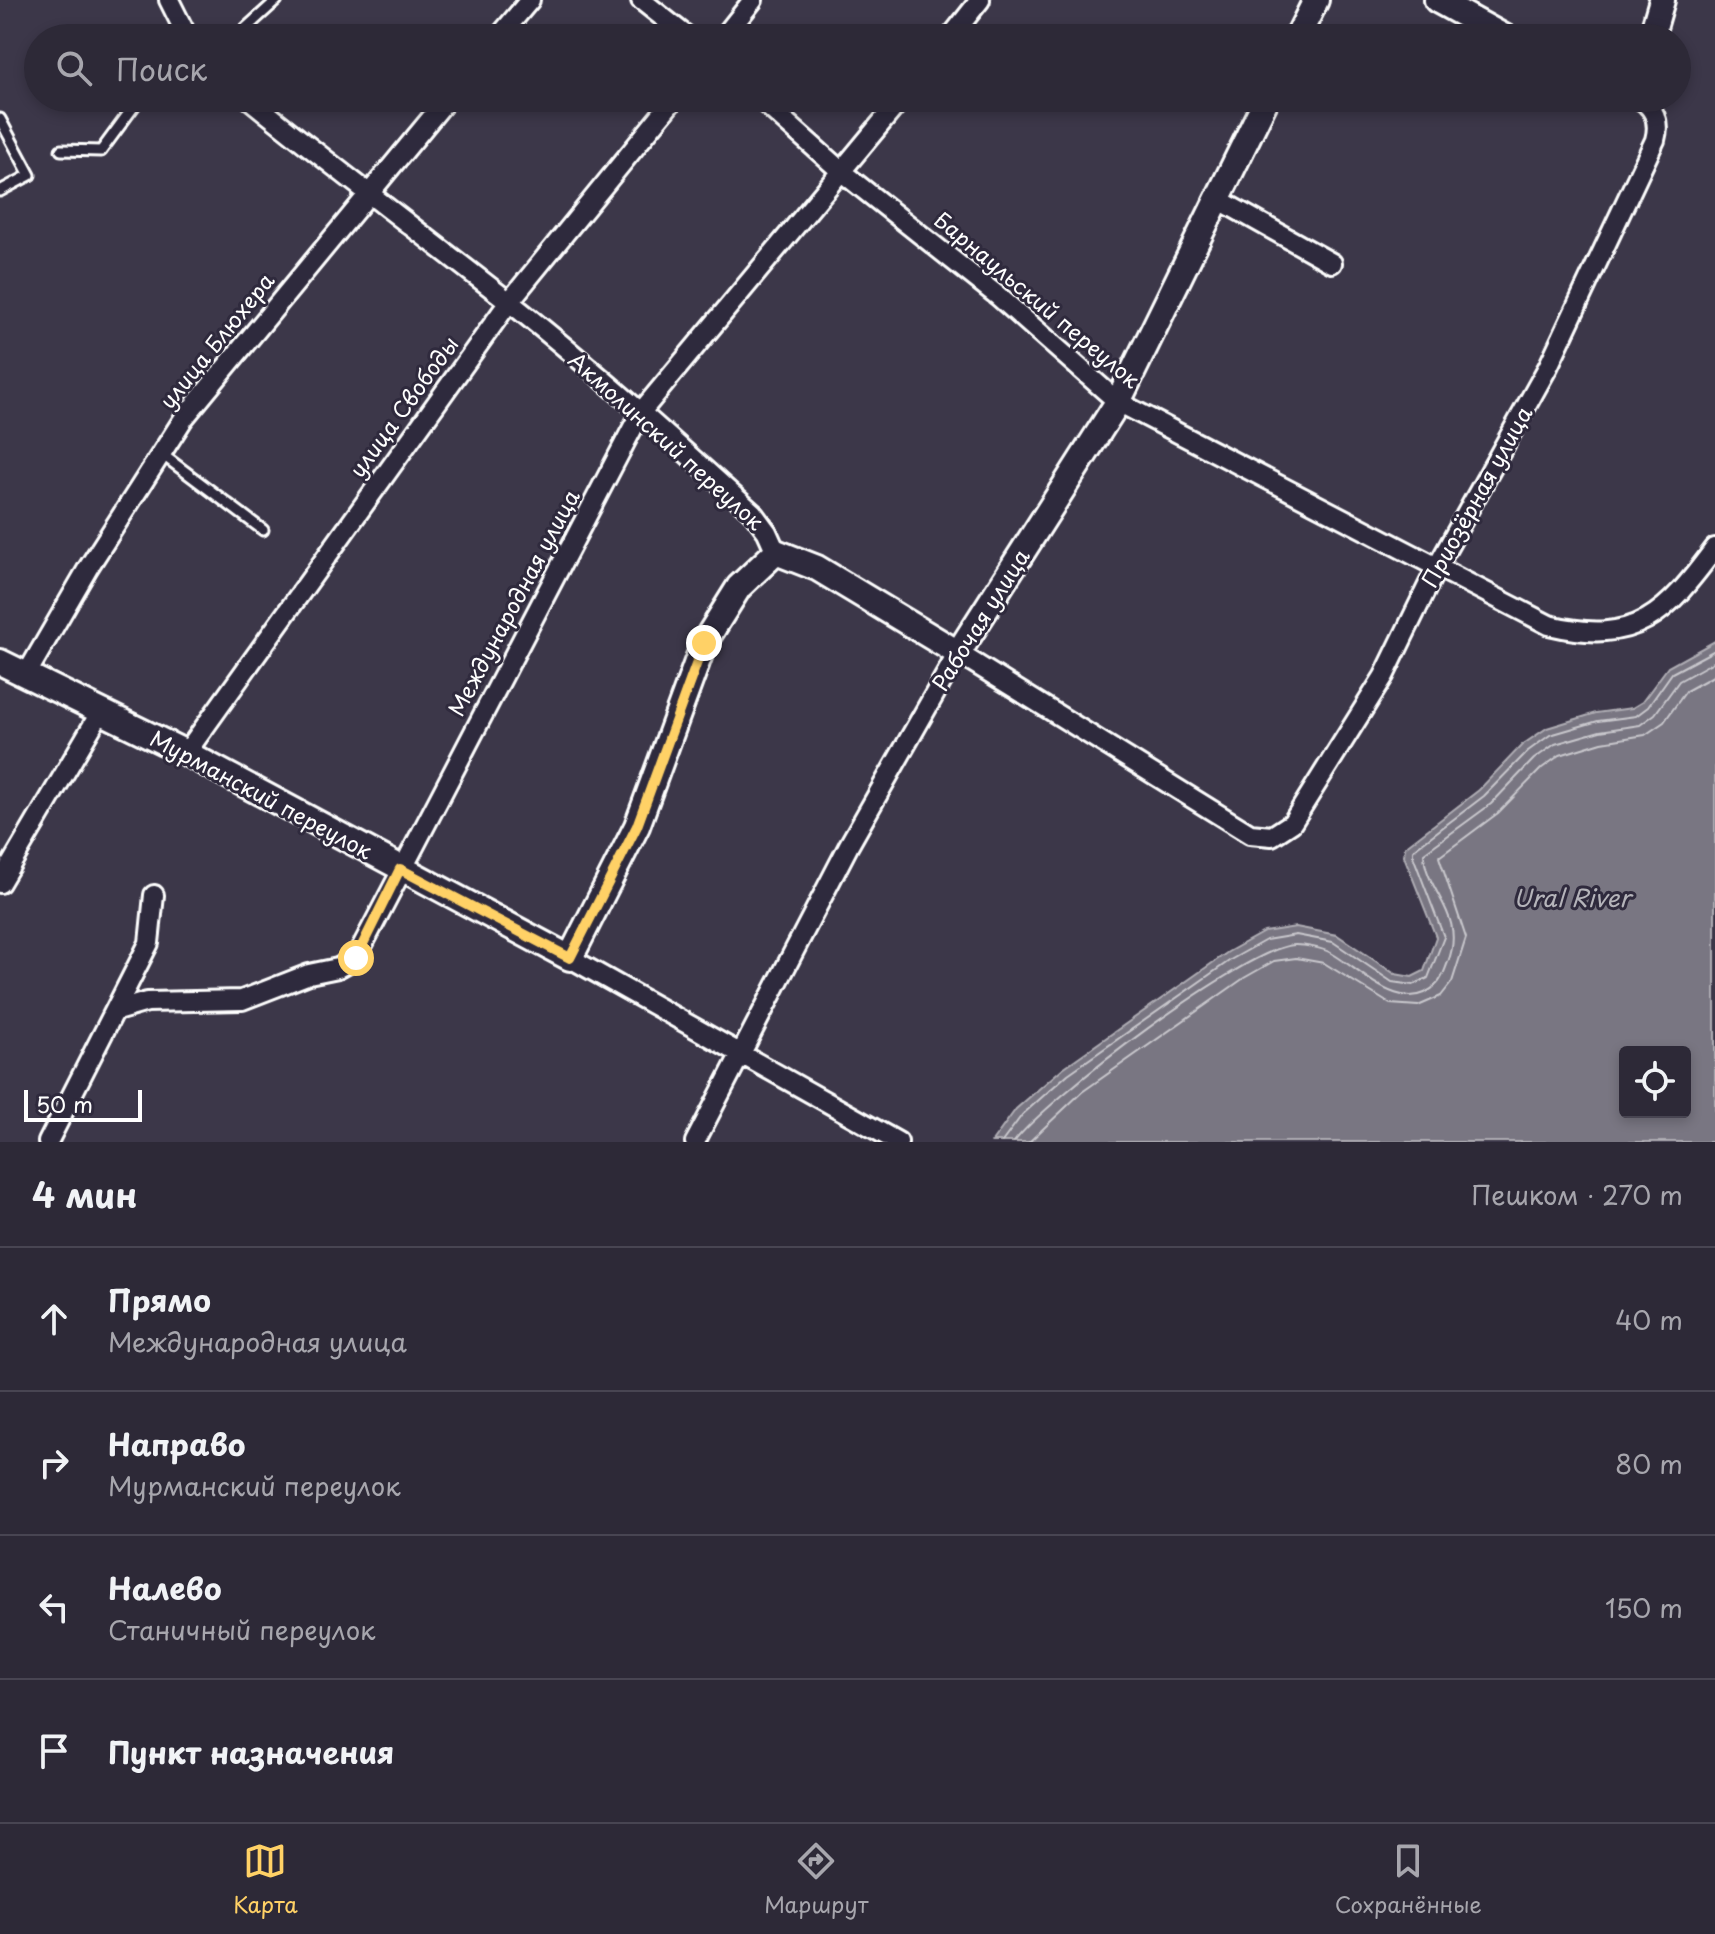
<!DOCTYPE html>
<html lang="ru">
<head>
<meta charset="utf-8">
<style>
  :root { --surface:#2d2937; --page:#393542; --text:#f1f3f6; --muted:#a7a6ad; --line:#484552; --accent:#ffd166 }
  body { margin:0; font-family:"Playpen Sans",sans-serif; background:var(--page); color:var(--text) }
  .controls { position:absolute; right:24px; bottom:24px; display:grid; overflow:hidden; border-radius:8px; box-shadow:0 4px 12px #0003 }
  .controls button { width:72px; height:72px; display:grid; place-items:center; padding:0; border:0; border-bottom:2px solid var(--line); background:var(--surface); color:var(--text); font:40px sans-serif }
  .scale { position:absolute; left:24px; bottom:20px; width:118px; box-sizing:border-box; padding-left:8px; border:4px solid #fff; border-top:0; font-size:22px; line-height:28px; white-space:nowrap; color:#fff; -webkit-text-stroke:6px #2f2a3d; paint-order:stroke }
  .stop { position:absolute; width:24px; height:24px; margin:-18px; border:6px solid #ffd166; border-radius:50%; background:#fff }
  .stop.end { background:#ffd166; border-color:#fff; box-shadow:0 2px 8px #0008 }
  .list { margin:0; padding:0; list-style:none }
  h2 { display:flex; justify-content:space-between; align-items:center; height:104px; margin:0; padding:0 32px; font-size:34px }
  h2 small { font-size:26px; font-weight:400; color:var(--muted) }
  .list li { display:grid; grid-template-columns:52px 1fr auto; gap:24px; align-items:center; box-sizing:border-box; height:144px; padding:0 32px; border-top:2px solid var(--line) }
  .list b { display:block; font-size:30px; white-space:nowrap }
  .list p { margin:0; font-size:26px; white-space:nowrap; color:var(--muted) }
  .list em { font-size:26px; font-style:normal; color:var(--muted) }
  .icon { flex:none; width:44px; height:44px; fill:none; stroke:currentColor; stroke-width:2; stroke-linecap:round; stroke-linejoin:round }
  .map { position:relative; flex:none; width:1715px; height:1142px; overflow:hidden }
  .search { position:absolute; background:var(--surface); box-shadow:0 4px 12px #0003; left:24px; right:24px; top:24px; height:88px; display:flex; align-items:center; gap:20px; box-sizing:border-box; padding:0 28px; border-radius:44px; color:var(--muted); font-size:30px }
  .sheet { height:680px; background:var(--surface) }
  nav { display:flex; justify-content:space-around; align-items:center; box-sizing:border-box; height:112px; border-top:2px solid var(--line); background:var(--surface); font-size:22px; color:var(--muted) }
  nav a { display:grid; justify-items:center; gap:4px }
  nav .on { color:var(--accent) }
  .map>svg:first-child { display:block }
  .water { fill:#797682; stroke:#afadb4; stroke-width:2; fill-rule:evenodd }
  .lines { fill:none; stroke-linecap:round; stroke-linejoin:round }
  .shore { stroke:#c9c8cd; stroke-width:2 }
  .service-casing { stroke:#fff; stroke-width:15 }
  .minor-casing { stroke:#fff; stroke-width:24 }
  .tertiary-casing { stroke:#fff; stroke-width:30 }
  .service { stroke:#2f2a3d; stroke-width:9 }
  .minor { stroke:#2f2a3d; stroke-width:18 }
  .tertiary { stroke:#2f2a3d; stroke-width:24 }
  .route { stroke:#ffd166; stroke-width:10 }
  .labels { text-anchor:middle; stroke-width:6; stroke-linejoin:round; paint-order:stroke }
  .street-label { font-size:22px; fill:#fff; stroke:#2f2a3d }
  .water-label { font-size:24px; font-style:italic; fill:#b5b4ba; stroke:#2f2a3d }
</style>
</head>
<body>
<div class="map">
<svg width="1715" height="1142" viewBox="0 0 1715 1142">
  <rect width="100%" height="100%" fill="#3c3749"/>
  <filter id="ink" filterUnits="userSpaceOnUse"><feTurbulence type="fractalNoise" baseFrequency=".0125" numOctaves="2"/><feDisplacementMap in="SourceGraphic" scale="16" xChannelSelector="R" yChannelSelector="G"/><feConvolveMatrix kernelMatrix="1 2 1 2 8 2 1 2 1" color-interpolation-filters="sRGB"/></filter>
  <g filter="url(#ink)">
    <path class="water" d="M1715,641v501h-723l24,-33 47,-41 165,-116 36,-20 32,-5 41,8 58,39 17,3 12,-6 12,-34 -32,-81 1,-9 74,-57 43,-45 25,-17 49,-15 36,-5 10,-6 26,-35zM1625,1052h60v60h-60z"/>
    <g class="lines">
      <path class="shore" d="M1002,1142l20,-27 46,-41 164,-115 34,-19 30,-5 37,7 59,40 21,3 15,-7 16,-41 -31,-81v-6l71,-54 44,-45 22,-16 48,-14 38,-5 12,-9 24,-34 43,-23
        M1014,1142c31,-42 233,-196 281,-197 10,0 27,3 36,8 28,15 73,66 106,31 6,-6 8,-15 11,-22 19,-49 -24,-71 -24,-109l67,-49 43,-45 21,-15 45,-13 40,-6 15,-11 24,-33 36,-20
        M1029,1142l53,-50 162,-114 30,-17 22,-3 28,5 66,41 28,2 23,-10 11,-14 14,-44 -27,-81 59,-44 44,-45 18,-13 42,-13 43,-7 19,-13 22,-31 29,-16"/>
      <g class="service-casing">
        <path id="service" d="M235,38l42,-38
          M0,119l30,56 -30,16
          M61,150l40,1 39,-53
          M163,455l100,75"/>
      </g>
      <g class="minor-casing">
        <path id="minor" d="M169,0l19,38
          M641,0l48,38
          M498,38l32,-38
          M723,38l30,-38
          M950,38l30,-38
          M248,98c85,69 173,135 260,203 85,67 165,140 245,212l14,19 9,20
          M759,98l84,75 155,123 120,106 431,223c88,21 117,-11 166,-77
          M1216,198l116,65
          M26,675l62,-107 96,-150 264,-320
          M186,753l323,-451 166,-204
          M0,883l100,-170
          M570,958l328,184
          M116,1011l31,-9 95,-2 67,-26 29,-6 18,-10 285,-546 261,-314
          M48,1142l101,-199 5,-48
          M695,1142l154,-297 109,-192 292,181 22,2 20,-13 92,-147 54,-111 110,-198 107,-227c5,-18 0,-33 -17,-42"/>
      </g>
      <g class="tertiary-casing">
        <path id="tertiary" d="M1437,0l69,38
          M1297,38l19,-38
          M1651,38l11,-38
          M0,662l186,91 384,205 67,-132 67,-183 35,-56 37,-35 41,16 141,85 160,-251 149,-304"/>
      </g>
      <use href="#service" class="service"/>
      <use href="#minor" class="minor"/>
      <use href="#tertiary" class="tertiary"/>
    </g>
  </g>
  <g class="lines" filter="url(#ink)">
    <path class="route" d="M356,958l44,-89 170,89 67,-132 67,-183"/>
  </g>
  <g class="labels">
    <g class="street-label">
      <text transform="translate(1037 300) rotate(40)" y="8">Барнаульский переулок</text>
      <text transform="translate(217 341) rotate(-51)" y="8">улица Блюхера</text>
      <text transform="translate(404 407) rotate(-54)" y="8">улица Свободы</text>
      <text transform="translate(666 441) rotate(42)" y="8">Акмолинский переулок</text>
      <text transform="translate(1477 497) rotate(-61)" y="8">Приозёрная улица</text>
      <text transform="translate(514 603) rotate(-62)" y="8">Международная улица</text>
      <text transform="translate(981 620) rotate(-58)" y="8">Рабочая улица</text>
      <text transform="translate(261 795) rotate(28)" y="8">Мурманский переулок</text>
    </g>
    <g class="water-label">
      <text x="1572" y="907">Ural River</text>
    </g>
  </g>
</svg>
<div class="controls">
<button><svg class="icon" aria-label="locate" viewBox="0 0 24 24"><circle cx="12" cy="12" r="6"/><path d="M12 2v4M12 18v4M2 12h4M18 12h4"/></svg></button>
</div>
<div class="scale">50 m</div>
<div class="stop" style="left:356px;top:958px"></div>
<div class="stop end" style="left:704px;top:643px"></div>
<div class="search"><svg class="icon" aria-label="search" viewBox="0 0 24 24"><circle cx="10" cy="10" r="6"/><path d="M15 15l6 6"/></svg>Поиск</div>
</div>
<section class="sheet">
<h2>4 мин<small>Пешком · 270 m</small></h2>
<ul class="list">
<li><svg class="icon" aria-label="ahead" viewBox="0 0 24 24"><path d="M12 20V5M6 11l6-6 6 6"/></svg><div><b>Прямо</b><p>Международная улица</p></div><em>40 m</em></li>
<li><svg class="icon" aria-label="right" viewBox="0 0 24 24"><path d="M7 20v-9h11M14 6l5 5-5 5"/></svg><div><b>Направо</b><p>Мурманский переулок</p></div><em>80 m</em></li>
<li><svg class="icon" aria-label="left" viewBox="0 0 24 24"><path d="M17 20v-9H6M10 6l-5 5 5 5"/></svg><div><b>Налево</b><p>Станичный переулок</p></div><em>150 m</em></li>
<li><svg class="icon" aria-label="arrive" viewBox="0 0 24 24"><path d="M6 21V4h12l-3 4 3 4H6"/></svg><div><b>Пункт назначения</b></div></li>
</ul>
</section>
<nav>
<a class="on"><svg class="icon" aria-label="map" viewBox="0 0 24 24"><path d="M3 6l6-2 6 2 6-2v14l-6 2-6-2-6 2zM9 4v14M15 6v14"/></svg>Карта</a>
<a><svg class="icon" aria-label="directions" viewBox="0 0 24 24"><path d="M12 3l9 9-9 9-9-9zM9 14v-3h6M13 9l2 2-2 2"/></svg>Маршрут</a>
<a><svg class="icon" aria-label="saved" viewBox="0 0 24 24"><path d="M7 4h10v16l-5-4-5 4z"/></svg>Сохранённые</a>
</nav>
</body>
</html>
